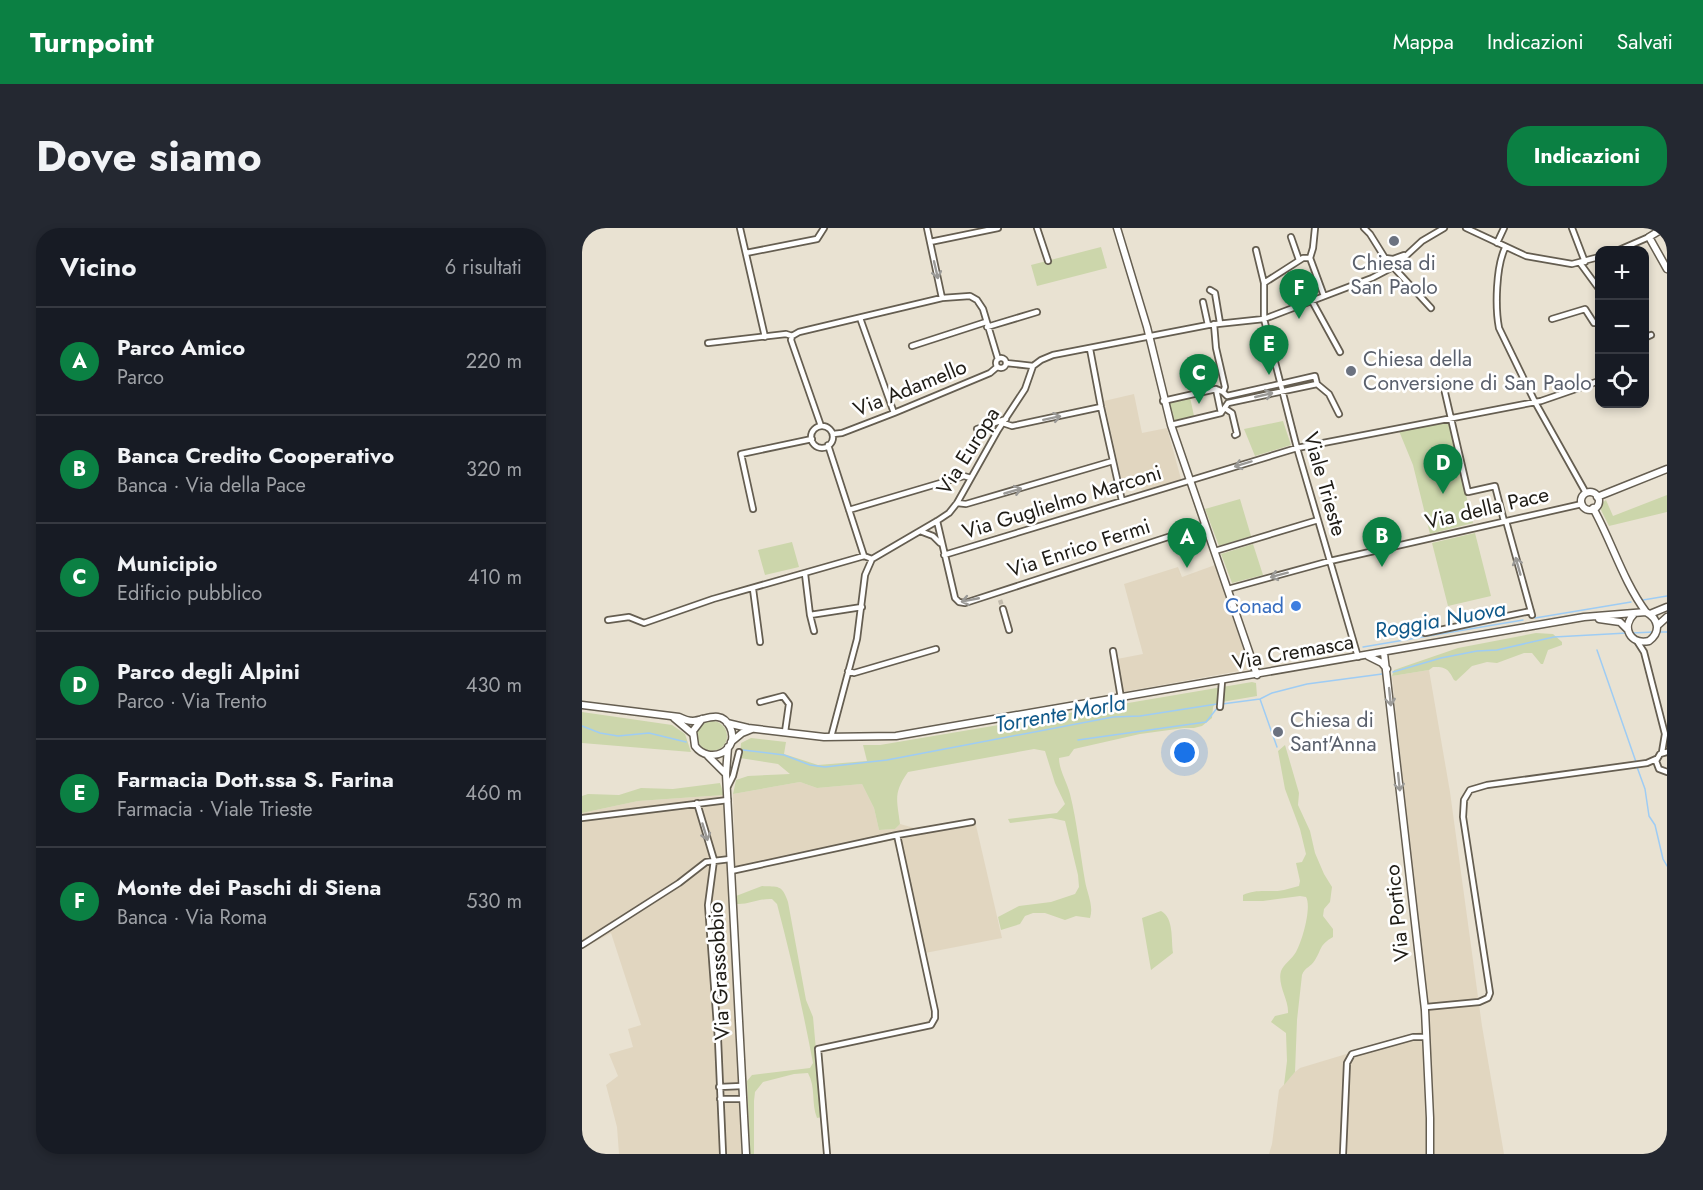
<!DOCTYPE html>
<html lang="it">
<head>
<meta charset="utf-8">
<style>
  :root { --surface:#171b24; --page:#242831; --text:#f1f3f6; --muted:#9ea1a6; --line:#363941; --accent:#0b8043 }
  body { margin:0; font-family:Jost,sans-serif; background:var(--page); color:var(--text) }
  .controls { position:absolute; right:18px; top:18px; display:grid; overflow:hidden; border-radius:12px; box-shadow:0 3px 9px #0003 }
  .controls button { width:54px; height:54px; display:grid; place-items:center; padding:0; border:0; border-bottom:2px solid var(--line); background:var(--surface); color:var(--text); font:30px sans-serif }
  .you { position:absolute; left:603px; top:525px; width:21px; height:21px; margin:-15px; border:4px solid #fff; border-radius:50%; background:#1a73e8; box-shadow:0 0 0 9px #1a73e833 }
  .badge { display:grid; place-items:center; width:39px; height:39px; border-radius:50%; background:var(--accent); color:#fff; font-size:20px; font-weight:700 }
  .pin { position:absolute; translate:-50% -50px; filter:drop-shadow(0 2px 3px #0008) }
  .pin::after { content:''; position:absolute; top:32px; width:21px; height:18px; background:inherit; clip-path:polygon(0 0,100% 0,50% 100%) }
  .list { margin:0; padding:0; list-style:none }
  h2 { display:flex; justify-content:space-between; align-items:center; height:78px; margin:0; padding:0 24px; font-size:26px }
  h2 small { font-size:20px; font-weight:400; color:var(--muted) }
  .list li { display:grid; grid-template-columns:39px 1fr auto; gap:18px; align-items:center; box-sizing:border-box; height:108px; padding:0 24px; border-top:2px solid var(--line) }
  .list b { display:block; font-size:22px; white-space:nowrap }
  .list p { margin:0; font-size:20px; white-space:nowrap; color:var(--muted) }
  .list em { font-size:20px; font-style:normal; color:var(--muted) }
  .icon { flex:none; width:33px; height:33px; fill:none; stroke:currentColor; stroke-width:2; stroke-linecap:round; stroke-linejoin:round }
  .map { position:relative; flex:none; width:1085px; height:926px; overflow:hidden; border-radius:24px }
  header { display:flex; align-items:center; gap:36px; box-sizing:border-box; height:84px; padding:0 30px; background:var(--accent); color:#fff }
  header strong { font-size:28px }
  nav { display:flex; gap:33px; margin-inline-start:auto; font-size:21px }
  .intro { display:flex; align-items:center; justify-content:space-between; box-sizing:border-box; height:144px; padding:0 36px }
  h1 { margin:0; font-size:42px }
  .button { padding:15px 27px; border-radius:24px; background:var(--accent); color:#fff; font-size:21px; font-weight:700 }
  main { display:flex; gap:36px; padding:0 36px }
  aside { flex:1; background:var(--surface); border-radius:24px; box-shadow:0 3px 9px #0003 }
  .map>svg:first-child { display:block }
  .built { fill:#e1d6c0 }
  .green { fill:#ccd6ab }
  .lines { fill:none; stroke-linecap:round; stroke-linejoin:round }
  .stream { stroke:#9eccf4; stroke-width:1.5 }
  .street-tunnel { stroke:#c1baac; stroke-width:4.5; stroke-dasharray:4.5 2; stroke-linecap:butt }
  .street-casing { stroke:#655e51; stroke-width:8 }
  .secondary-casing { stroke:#655e51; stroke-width:9 }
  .highway-casing { stroke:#655e51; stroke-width:11 }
  .street { stroke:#fff; stroke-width:4.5 }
  .secondary { stroke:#fff; stroke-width:6 }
  .highway { stroke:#fff; stroke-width:8 }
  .oneway { stroke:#9a9996 }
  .worship-dot { fill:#6b7280; stroke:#fff; stroke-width:2 }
  .shop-dot { fill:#3f7fe0; stroke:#fff; stroke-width:2 }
  .labels { text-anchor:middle; stroke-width:5; stroke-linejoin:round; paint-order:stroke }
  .worship-label { font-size:21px; fill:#5b616d; stroke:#fff; text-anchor:start }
  .street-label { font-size:21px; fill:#1f1c16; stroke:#fff }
  .shop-label { font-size:21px; fill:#366cbe; stroke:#fff; text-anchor:end }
  .water-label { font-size:22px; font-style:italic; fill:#10598a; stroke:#fff }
</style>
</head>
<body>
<header>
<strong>Turnpoint</strong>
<nav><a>Mappa</a><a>Indicazioni</a><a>Salvati</a></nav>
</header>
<div class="intro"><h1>Dove siamo</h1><a class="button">Indicazioni</a></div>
<main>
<aside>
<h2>Vicino<small>6 risultati</small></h2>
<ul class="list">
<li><span class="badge">A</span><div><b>Parco Amico</b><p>Parco</p></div><em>220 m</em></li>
<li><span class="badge">B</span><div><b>Banca Credito Cooperativo</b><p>Banca · Via della Pace</p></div><em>320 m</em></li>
<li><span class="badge">C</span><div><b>Municipio</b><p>Edificio pubblico</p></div><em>410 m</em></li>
<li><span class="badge">D</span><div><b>Parco degli Alpini</b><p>Parco · Via Trento</p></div><em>430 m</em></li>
<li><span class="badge">E</span><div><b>Farmacia Dott.ssa S. Farina</b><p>Farmacia · Viale Trieste</p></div><em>460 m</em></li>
<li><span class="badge">F</span><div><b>Monte dei Paschi di Siena</b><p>Banca · Via Roma</p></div><em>530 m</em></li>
</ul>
</aside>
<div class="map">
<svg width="1085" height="926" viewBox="0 0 1085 926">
  <rect width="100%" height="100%" fill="#e9e2d2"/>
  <path class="built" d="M552,166l8,39 25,-5 14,51 -39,12 -5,-14 -15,5 -18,-81z
    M633,337l35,104 -127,23 -6,-33 26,-5 -19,-70 54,-17 4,10z
    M847,442l21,122 32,234 22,128h-235l3,-10 7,-54 16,-18 5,-4 129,-39 -37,-353z
    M218,554l17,6 45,-4 12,24 5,22 16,-1 5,-5 18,5 57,-8 27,117 -82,16 -18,-87 -9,-27 -86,17 -72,16 -2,-79z
    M142,567l19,359h-124l-2,-27 -11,-42 12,-9 -9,-22 24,-7 -5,-18 13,-4 -30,-92 -29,16v-136l56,-12z"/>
  <path class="green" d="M519,19l6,21 -70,18 -6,-21z
    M608,169l4,19 -20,5 -6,-19z
    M701,193l8,24 -36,11 -11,-27z
    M866,194l25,101 -43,11 -17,-69 -14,-34z
    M1085,267v17l-58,14 -8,-16 1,-7 4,-3 7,16z
    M658,271l11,37 -32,10 -14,-37z
    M893,305l16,63 -43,10 -16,-63z
    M210,314l7,25 -34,8 -7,-25z
    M671,316l10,31 -31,8 -11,-29z
    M954,405l17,1 9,8v3l-14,5 -5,14h-2l-9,-11h-8l-27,10 -10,-1 -15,4 -16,15 -2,-1c-6,-12 -9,-13 -21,-13l-4,3 -37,6 2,-6 64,-22z
    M670,454l4,1 1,13 -41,7 -3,4 -1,11 -10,8 -8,2h-10l-44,6 -66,15 -5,7 -10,2c0,12 8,24 11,36 7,28 10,58 15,87 2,12 9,25 5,37l-14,-2 -11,4 -20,-7h-12l-8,3 -5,8 -19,6 -3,-13 21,-11 32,-4 24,-8 4,-7 -1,-12 -13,-54 -14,-3 -41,5 -2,-4 49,-6 8,-9 -10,-21 -10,-32 -11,-2 -126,23c-15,21 -11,28 -8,52l-5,5 -16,1 -5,-22 -12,-24 -45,4 -17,-6 -67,12 3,-14 12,-4 42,-2 -12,-10 -38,-6 1,-15 10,-5 35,4 -2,12 34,11 49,-4 -4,-16h17z
    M0,484l90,13 13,9 6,18 -109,-9z
    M115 508a15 15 0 1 1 30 0a15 15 0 1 1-30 0Z
    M703,517l14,48 -1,12 12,26 5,22 9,21 8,13 -2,15 -6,7 -1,7 10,13v8c-14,8 -11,12 -18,23 -4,7 -10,7 -13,15l-5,45 -2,52 -11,13 3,-24 -1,-28 -15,-11 4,-6 13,-3c1,-13 -11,-28 -7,-42 3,-7 11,-12 15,-19 6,-10 16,-45 10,-55l-6,-1 -37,5h-20v-6c15,-7 27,-2 41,-5 5,-1 10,-3 15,-4l1,-5 -4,-18 6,-1 4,-8 -6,-25 -15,-40 -7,-38z
    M138,555l4,12 -86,6 -56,12v-17l6,-2 31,1 22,-7 32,1z
    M180,658c16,1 20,-2 26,16l18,98 7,17 9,100 -5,1c-6,-14 -1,-31 -9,-45l-14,1 -31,8 -8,10 -1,9v53h-4l-3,-73 5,-6 58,-7 3,-5c-10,-53 -22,-106 -36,-159l-5,-5c-12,-1 -23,6 -36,5v-8z
    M579,683c13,7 10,28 12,42l-22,17 -9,-52z"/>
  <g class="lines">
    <path class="stream" d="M1061,372l24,-4
      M953,390l96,-16
      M1077,404h8
      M1050,405l22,-1
      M781,419l160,-27
      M1015,422l39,112
      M811,444l48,-14 36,-7 20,-1 57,-13 73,-4
      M678,471l17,48
      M640,476l38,-5 12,-6 35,-9 75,-10
      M0,498l18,7 18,3 31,-3 37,9
      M496,512l128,-18 12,-15
      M161,522l41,5 26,10 15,2 62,-7 226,-43 27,-1 77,-12
      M1055,539l8,22 4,27 6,9 8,34 4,7"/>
    <path class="street-tunnel" d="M418,372l3,9"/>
    <g class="street-casing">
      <path id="street" d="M158,0l25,109
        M345,0l15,70
        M455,0l11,33
        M782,0l6,6 15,24 8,1 11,-4
        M884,0l60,28 46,8 27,-7
        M990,0l13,34
        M709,9l8,23
        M348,14l68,-14
        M915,15l7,-15
        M923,20c-9,19 -10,59 -6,80l36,74 51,91
        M674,22l8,33
        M1037,22l30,-13
        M164,25l71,-14 7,-11
        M728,30l3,-10 2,-20
        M803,30l46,50
        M998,35l19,26
        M628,62l5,3 5,30
        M742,68l-14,-38h-7l-39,25v36l33,129 61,209
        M730,73l28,51
        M621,74l5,23
        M278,90l34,95
        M970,91l33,-10 9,14h5
        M632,96l2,24 9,39 -2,5
        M405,99l50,-15
        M210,108l-1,4 30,86
        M1062,110l7,-3
        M126,115l78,-9 6,2 7,-4 143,-34 28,-2 7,4 6,9 15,50
        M330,118l74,-24
        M508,121l11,58 21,94
        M414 135a5 5 0 1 1 10 0a5 5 0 1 1-10 0Z
        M424,135l27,3
        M735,156l12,10 10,20
        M861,156l25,108 27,-6 9,35
        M634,161l5,24
        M581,173l53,-12 7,3 4,4 88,-20 2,8 -89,19 -7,10 -50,12
        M644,181l6,4 5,21 -2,1
        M421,195l9,3 89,-19
        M229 209a11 11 0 1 1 22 0a11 11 0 1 1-22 0Z
        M395,201l29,-10
        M251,206l9,-1 52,-20 96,-40 7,-6
        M246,217l36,111
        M375,275l9,1 147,-43
        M171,281l-12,-55 71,-15
        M267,282l115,-34 7,2
        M355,293l18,77 4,4 6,1 240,-78
        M924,293l26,94
        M338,303l13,5 7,7
        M633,323l103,-31
        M362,327l353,-107 244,-47 58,-20
        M223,346l5,41 52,-8
        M171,361l7,53
        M646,361l102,-28 252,-57
        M421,381l6,21
        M228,387l4,16
        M26,392l21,-3 15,6 69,-24 151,-43 8,3
        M843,405l106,-22
        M1055,413l7,11 21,82 -3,18
        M531,423l8,47
        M266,443l6,2 82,-24
        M178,474l23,-6 6,8 -4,28
        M638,479l2,-26
        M249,509l26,-98 8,-64 7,-16 65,-38 12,-8 8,-10 41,-73 27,-41 8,-23 8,-6 12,-5 155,-30 56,-6 108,-41 23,-12 27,-25 22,-13
        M1085,524l-7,2 -4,7 3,8 8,3
        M146,558l5,-10 6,-24
        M115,575l17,57 -6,45 10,134 5,115
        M0,590l146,-18
        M149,643l166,-36 75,-13
        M0,717l97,-62 27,-21 24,-3
        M843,782l1,-3 53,-5 9,-4 2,-5 -27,-176 1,-17 6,-10 17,-5 160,-22 9,-4
        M137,859l23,-1
        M138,871h23
        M245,926l-9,-105 113,-24 4,-7v-7l-38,-176
        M761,926l4,-91 5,-9 61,-17h13"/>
    </g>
    <g class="secondary-casing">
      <path id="secondary" d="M535,0l30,99 24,98 86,250
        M1082,0l-15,9 18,32
        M999 273a9 9 0 1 1 18 0a9 9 0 1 1-18 0Z
        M1015,269l70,-28
        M1011,280c19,34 30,73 53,104
        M1068,386l17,-7
        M1017,391l21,3 7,7
        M1075,398l10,-9
        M802,425l41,357 5,108v36
        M786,428l14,7 5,6
        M0,477l97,12c4,2 9,4 14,4 13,-1 28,-12 37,6 11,23 -20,39 -35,19l-2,-15 9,-12
        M92,490l19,16
        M145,495l21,5 76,9 72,-1 688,-119 62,-5c13,7 15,20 3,29 -19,4 -28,-14 -15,-27
        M149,514l11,-9 10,-4
        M146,519l-2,27 20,380
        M126,528l18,18"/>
    </g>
    <g class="highway-casing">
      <path id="highway" d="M1082,926l3,-5"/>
    </g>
    <use href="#street" class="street"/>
    <use href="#secondary" class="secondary"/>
    <use href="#highway" class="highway"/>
  </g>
  <defs><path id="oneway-shaft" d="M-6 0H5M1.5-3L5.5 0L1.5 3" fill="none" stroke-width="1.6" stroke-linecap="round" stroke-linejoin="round" transform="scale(1.5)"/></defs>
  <g class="oneway">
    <use href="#oneway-shaft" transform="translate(354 42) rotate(77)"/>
    <use href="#oneway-shaft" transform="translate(682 167) rotate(-13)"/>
    <use href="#oneway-shaft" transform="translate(470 190) rotate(-12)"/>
    <use href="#oneway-shaft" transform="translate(661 236) rotate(163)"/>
    <use href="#oneway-shaft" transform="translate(431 263) rotate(-16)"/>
    <use href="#oneway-shaft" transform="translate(936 338) rotate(-106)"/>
    <use href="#oneway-shaft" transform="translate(697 347) rotate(165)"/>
    <use href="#oneway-shaft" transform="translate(388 372) rotate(169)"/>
    <use href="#oneway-shaft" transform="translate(808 469) rotate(84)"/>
    <use href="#oneway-shaft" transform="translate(817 554) rotate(84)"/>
    <use href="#oneway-shaft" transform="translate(123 604) rotate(73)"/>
  </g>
  <g class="worship-dot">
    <circle cx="812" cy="13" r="6"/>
    <circle cx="769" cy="143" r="6"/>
    <circle cx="696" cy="504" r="6"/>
  </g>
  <circle class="shop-dot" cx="714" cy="378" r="6"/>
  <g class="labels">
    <g class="worship-label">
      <text x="812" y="42" text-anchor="middle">Chiesa di<tspan x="812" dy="24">San Paolo</tspan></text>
      <text x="781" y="138">Chiesa della<tspan x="781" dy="24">Conversione di San Paolo</tspan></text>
      <text x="708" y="499">Chiesa di<tspan x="708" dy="24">Sant'Anna</tspan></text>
    </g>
    <g class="street-label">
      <text transform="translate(328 160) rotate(-22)" y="7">Via Adamello</text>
      <text transform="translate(386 223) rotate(-58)" y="7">Via Europa</text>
      <text transform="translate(743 256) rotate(74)" y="7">Viale Trieste</text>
      <text transform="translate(480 274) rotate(-17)" y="7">Via Guglielmo Marconi</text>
      <text transform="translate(905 280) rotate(-13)" y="7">Via della Pace</text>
      <text transform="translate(497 320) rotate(-18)" y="7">Via Enrico Fermi</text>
      <text transform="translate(711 424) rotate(-10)" y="7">Via Cremasca</text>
      <text transform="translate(815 685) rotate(-96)" y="7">Via Portico</text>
      <text transform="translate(137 743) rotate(-93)" y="7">Via Grassobbio</text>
    </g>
    <g class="shop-label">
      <text x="702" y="385">Conad</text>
    </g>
    <g class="water-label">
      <text transform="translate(858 391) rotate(-10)" y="8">Roggia Nuova</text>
      <text transform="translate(478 485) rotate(-10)" y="8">Torrente Morla</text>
    </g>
  </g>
</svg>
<div class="controls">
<button>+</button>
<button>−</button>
<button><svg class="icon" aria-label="locate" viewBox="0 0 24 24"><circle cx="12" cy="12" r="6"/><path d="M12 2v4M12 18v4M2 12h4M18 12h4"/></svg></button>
</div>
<div class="you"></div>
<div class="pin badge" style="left:605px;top:340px">A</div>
<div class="pin badge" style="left:800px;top:339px">B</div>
<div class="pin badge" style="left:617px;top:176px">C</div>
<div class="pin badge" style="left:861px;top:266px">D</div>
<div class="pin badge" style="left:687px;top:147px">E</div>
<div class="pin badge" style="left:717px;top:91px">F</div>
</div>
</main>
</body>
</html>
